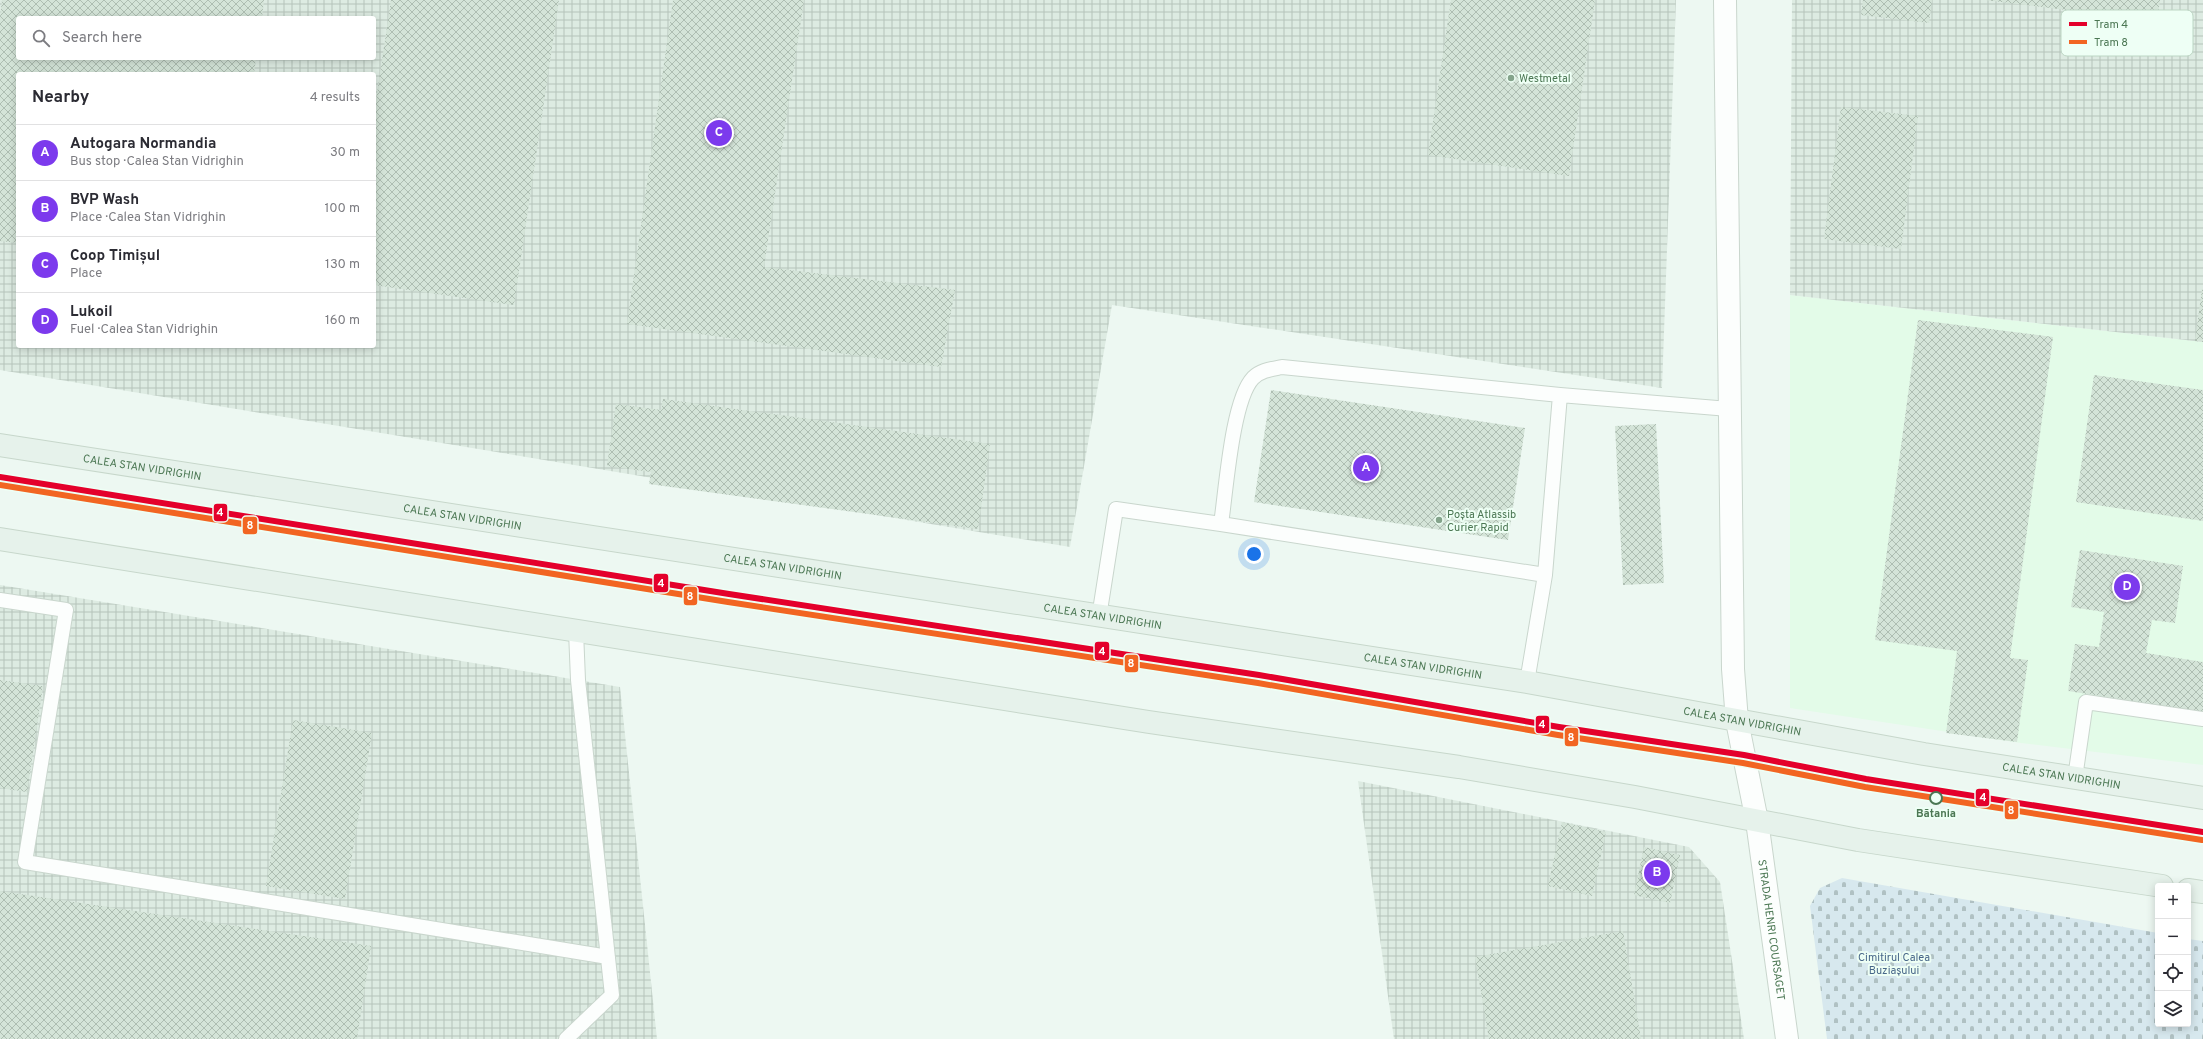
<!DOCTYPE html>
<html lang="en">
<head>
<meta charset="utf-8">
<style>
  :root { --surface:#fff; --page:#f7f7f7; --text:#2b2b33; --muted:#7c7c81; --line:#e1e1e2; --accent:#7c3aed }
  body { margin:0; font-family:Overpass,sans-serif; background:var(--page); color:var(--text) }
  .controls { position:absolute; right:12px; bottom:12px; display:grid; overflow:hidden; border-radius:4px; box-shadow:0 2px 10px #0003 }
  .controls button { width:36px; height:36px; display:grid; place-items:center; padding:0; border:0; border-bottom:1px solid var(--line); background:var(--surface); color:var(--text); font:20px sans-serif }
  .you { position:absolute; left:1254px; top:554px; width:14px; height:14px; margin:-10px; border:3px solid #fff; border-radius:50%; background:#1a73e8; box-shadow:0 0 0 6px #1a73e833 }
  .badge { display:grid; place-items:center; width:26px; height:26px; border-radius:50%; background:var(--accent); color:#fff; font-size:13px; font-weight:700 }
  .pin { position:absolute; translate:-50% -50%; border:2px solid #fff; box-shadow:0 1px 4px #0006 }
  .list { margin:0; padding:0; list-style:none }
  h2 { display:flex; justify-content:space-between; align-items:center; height:52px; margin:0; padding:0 16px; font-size:17px }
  h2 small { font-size:13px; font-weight:400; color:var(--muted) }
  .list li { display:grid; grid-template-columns:26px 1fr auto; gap:12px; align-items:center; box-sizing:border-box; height:56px; padding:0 16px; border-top:1px solid var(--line) }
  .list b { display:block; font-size:15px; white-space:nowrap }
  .list p { margin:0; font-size:13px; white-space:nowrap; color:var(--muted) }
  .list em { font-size:13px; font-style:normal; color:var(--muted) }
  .icon { flex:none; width:22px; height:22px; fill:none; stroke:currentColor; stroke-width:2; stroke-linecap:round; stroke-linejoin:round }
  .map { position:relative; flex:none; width:2203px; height:1039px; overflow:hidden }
  .search { position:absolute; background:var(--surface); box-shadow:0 2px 10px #0003; left:16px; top:16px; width:360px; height:44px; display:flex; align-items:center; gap:10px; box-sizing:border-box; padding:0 14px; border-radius:4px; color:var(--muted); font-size:15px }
  .panel { position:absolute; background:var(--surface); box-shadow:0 2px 10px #0003; left:16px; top:72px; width:360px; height:276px; border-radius:4px }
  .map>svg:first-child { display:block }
  .commercial { fill:#e3fbe8 }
  .industrial { fill:url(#industrial-grid); fill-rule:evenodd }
  .cemetery { fill:url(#cemetery-stones) }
  .building { fill:url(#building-cross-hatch) }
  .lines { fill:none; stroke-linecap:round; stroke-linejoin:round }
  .service-casing { stroke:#c9d6cd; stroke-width:16 }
  .tertiary-casing { stroke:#c9d6cd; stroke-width:24 }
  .primary-casing { stroke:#c7d7cb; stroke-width:24 }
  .service { stroke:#fcfefd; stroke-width:14 }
  .tertiary { stroke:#fcfefd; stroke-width:22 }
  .primary { stroke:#e6f2eb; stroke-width:22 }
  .tram-1-casing { stroke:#eefff5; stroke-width:9 }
  .tram-2-casing { stroke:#eefff5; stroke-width:9 }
  .tram-1 { stroke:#e4002b; stroke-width:6 }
  .tram-2 { stroke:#f26522; stroke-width:6 }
  .poi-dot { fill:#84a48b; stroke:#eefff5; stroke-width:1.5 }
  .stop-dot { fill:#eefff5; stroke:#4b7753; stroke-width:2 }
  .labels { text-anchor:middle; stroke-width:4; stroke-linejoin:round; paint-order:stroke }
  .poi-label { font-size:11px; fill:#4b7753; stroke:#eefff5; text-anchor:start }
  .street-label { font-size:11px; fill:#4b7753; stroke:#eefff5 }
  .stop-label { font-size:11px; font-weight:bold; fill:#4b7753; stroke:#eefff5 }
  .park-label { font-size:11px; fill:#486789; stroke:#eefff5 }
  .key { fill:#eefff5; stroke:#bdd6c4; stroke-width:1 }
  .key-label { font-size:11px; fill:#4b7753 }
  .line-badge { stroke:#eefff5; stroke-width:1.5 }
  .badge-label { font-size:11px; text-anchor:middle; font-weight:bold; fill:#fff }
</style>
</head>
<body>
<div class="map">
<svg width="2203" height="1039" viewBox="0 0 2203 1039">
  <defs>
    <pattern id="industrial-grid" width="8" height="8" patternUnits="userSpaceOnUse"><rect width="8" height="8" fill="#ddebe2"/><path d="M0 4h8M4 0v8" fill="none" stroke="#b5c3ba"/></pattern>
    <pattern id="cemetery-stones" width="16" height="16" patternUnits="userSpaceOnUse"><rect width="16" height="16" fill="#d7e8ee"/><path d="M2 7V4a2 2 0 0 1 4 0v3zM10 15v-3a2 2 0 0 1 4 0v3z" fill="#b0c1c3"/></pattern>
    <pattern id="building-cross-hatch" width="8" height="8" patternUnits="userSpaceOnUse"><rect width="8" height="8" fill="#d4e4d8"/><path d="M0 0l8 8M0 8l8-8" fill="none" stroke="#aebeb2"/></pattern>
  </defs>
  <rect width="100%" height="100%" fill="#edf8f2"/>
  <path class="commercial" d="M1790,295l413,47v423l-182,-22 -231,-35z"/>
  <path class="industrial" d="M0,0h1676l-14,388 -550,-83 -42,242 -1070,-177zM18,18h356v40h-356zM18,74h356v272h-356z
    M1792,0h411v342l-413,-47z
    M0,585l620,102 37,352h-657z
    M1358,781l331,66 31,35 24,157h-350z"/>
  <path class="cemetery" d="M1842,878l316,55v91h30v-85l15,2v98h-376l-17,-133 10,-18z"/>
  <path class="building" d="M2,0h262l-2,18h-244v40h238l-2,16h-236v169l-18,-2v-224z
    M391,0h168l-45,305 -140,-20v-172z
    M673,0h131l-40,267 191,23 -14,77 -314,-43z
    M1451,0h144l-26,176 -141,-21z
    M1863,0h69l-3,23 -68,-8z
    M1985,0h175l-3,21z
    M1841,107l77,9 -17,133 -77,-10z
    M2202,289h1v53l-8,-1z
    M1918,320l135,17 -43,321 18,2 -11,82 -71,-9 11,-82 -82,-11z
    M2094,375l109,15v131l-127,-19z
    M1271,390l254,38 -17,112 -254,-38z
    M663,399l327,45 -12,85 -329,-45 2,-12 -44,-6 9,-62 45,6z
    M1656,424l8,159 -41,2 -8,-159z
    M2080,550l103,16 -8,57 -23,-3 -6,33 57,9v50l-135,-21 7,-47 24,3 5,-35 -33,-5z
    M0,680l43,6 -16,106 -27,-4z
    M293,720l79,13 -27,166 -79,-13z
    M1562,822l44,10 -14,64 -44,-10z
    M1644,847l36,8 -10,48 -36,-8z
    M0,891l371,55 -14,93h-357z
    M1623,931l18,108h-152l-14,-82z"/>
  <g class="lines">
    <g class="service-casing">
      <path id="service" d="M1545,575l-324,-51c5,-33 11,-124 32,-146 8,-8 19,-9 29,-11l278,28 169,14
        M0,600l66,10 -41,252 583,95
        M1099,617l17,-108 105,15
        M1527,682l18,-107 15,-180
        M2075,778l11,-76 117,17
        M566,1039l46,-44 -34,-315 -2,-49"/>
    </g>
    <g class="tertiary-casing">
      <g id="tertiary">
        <path id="s1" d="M1725,0l8,669 4,52 20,100 30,218"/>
      </g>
    </g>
    <g class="primary-casing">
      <g id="primary">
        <path id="s2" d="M0,445l1527,237 397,72 279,44"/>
        <path d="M0,539l1149,183 310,45 176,30 223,43 304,46"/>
        <path d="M2188,890l15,2"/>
      </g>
    </g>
    <use href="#service" class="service"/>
    <use href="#tertiary" class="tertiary"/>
    <use href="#primary" class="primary"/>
    <g class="tram-1-casing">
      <path id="tram-1" d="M0,477l729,117 530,81 300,52 185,28 122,24 337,53"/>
    </g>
    <g class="tram-2-casing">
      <path id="tram-2" d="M0,485l728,117 530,81 300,52 185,28 122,24 337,53"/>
    </g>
    <use href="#tram-1" class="tram-1"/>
    <use href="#tram-2" class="tram-2"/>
  </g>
  <g class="poi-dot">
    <circle cx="1511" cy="78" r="4"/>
    <circle cx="1439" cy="520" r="4"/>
  </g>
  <circle class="stop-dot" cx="1936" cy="798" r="6"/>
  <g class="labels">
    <g class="poi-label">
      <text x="1519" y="82">Westmetal</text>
      <text x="1447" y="518">Poșta Atlassib<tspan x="1447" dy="13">Curier Rapid</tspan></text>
    </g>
    <g class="street-label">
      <text dy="4" stroke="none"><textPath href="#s2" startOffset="144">CALEA STAN VIDRIGHIN</textPath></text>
      <text dy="4" stroke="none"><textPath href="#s2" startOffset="468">CALEA STAN VIDRIGHIN</textPath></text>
      <text dy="4" stroke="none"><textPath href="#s2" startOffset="792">CALEA STAN VIDRIGHIN</textPath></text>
      <text dy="4" stroke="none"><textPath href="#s2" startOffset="1116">CALEA STAN VIDRIGHIN</textPath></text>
      <text dy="4" stroke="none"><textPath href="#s2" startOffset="1440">CALEA STAN VIDRIGHIN</textPath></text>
      <text dy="4" stroke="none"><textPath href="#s2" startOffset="1764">CALEA STAN VIDRIGHIN</textPath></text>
      <text dy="4" stroke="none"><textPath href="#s2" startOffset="2088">CALEA STAN VIDRIGHIN</textPath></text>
      <text dy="4" stroke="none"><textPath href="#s1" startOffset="933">STRADA HENRI COURSAGET</textPath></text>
    </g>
    <g class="stop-label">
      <text x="1936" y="817">Bătania</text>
    </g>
    <g class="park-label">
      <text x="1894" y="961">Cimitirul Calea<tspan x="1894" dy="13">Buziașului</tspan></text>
    </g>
  </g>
  <rect x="2061" y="10" width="132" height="46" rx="6" class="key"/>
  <rect x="2069" y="22" width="18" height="4" fill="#e4002b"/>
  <rect x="2069" y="40" width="18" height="4" fill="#f26522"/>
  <g class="key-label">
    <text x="2094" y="28">Tram 4</text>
    <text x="2094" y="46">Tram 8</text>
  </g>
  <g class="line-badge">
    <rect x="213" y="503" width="15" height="19" rx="4" fill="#e4002b"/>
    <rect x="242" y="516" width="16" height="19" rx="4" fill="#f26522"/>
    <rect x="653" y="573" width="16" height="20" rx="4" fill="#e4002b"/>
    <rect x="683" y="586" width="15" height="20" rx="4" fill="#f26522"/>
    <rect x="1094" y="641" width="16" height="20" rx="4" fill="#e4002b"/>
    <rect x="1124" y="654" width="15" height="19" rx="4" fill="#f26522"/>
    <rect x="1535" y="715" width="15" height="19" rx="4" fill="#e4002b"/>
    <rect x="1564" y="727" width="15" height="20" rx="4" fill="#f26522"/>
    <rect x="1975" y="788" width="15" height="19" rx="4" fill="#e4002b"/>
    <rect x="2004" y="800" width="15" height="20" rx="4" fill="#f26522"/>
  </g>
  <g class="badge-label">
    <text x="220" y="516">4</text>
    <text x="250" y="529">8</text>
    <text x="661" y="587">4</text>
    <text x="690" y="600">8</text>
    <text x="1102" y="655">4</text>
    <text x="1131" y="667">8</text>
    <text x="1542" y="728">4</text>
    <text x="1571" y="741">8</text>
    <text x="1983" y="801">4</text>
    <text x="2011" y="814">8</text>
  </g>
</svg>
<div class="controls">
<button>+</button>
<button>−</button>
<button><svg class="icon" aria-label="locate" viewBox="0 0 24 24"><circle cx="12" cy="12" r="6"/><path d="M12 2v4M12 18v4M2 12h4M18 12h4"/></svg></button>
<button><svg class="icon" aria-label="layers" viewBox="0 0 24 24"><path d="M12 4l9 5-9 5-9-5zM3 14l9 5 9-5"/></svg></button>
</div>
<div class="you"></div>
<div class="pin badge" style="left:1366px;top:468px">A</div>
<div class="pin badge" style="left:1657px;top:873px">B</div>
<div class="pin badge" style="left:719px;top:133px">C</div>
<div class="pin badge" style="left:2127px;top:587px">D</div>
<div class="search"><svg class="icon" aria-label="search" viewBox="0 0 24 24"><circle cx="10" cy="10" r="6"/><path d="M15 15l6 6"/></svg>Search here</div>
<section class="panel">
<h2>Nearby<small>4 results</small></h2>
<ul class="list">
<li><span class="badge">A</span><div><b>Autogara Normandia</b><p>Bus stop · Calea Stan Vidrighin</p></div><em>30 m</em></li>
<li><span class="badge">B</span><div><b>BVP Wash</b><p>Place · Calea Stan Vidrighin</p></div><em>100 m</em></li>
<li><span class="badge">C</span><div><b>Coop Timișul</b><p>Place</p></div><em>130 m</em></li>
<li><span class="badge">D</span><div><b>Lukoil</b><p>Fuel · Calea Stan Vidrighin</p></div><em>160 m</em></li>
</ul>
</section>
</div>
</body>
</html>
